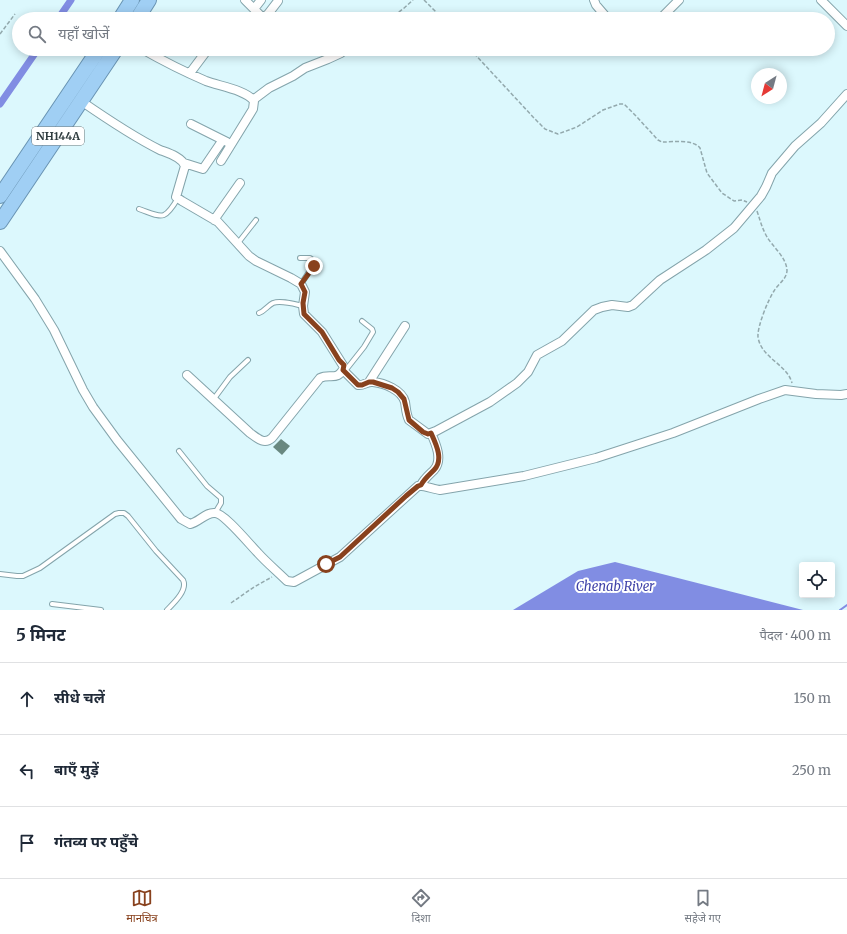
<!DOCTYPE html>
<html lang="hi">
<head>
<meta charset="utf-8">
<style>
  :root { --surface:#fff; --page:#f2f2f3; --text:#1f2937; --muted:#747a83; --line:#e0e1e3; --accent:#88411d }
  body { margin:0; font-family:Merriweather,"Noto Sans Devanagari",serif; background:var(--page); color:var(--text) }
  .controls { position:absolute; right:12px; bottom:12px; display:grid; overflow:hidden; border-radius:4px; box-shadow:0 2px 10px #0003 }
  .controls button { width:36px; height:36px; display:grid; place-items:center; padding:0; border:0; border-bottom:1px solid var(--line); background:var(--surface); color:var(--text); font:20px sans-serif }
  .compass { position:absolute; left:751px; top:68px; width:36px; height:36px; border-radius:50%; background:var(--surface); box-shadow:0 2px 10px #0003; rotate:216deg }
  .stop { position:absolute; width:12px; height:12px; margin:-9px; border:3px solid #88411d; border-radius:50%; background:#fff }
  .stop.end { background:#88411d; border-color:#fff; box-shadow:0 1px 4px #0008 }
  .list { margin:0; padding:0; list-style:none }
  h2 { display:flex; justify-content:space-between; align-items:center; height:52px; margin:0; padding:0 16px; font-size:17px }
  h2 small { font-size:13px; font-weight:400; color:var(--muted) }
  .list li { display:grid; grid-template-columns:26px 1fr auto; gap:12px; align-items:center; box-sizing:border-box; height:72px; padding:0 16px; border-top:1px solid var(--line) }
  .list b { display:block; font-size:15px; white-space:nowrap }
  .list em { font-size:13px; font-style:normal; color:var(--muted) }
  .icon { flex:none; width:22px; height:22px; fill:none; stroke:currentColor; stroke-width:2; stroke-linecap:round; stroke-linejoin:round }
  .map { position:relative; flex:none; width:847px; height:610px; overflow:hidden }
  .search { position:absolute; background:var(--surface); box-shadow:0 2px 10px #0003; left:12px; right:12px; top:12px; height:44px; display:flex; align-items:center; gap:10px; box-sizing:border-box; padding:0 14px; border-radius:22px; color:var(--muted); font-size:15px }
  .sheet { height:268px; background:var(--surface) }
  nav { display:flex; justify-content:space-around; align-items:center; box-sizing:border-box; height:56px; border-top:1px solid var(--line); background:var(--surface); font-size:11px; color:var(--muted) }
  nav a { display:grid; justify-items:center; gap:2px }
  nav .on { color:var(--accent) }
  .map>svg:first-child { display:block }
  .water { fill:#818de3 }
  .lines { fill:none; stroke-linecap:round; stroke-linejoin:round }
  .stream { stroke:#818de3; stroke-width:2 }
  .canal { stroke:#818de3; stroke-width:7 }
  .building { fill:#698880 }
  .service-casing { stroke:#84a4ab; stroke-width:6 }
  .minor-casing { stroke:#84a4ab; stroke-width:10 }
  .trunk-casing { stroke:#6994b3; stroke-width:16 }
  .path { stroke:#93a9ad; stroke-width:1.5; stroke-dasharray:4 2; stroke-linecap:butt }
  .service { stroke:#fff; stroke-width:4 }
  .minor { stroke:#fff; stroke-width:8 }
  .trunk { stroke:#a0cff4; stroke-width:14 }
  .route { stroke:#88411d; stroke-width:5 }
  .labels { text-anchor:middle; stroke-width:4; stroke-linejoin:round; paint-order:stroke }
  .shield { fill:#fff; stroke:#6d7679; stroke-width:1 }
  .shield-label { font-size:11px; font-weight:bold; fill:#2f3c3f }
  .water-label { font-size:13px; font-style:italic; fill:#4144a9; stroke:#fff }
</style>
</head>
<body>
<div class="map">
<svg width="847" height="610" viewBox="0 0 847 610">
  <rect width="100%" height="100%" fill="#dcf8fd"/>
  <path class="water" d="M615,562l188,48h-290l65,-39z"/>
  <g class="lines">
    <path class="stream" d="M840,610l7,-5"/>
    <path class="canal" d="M58,19l13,-19
      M0,104l38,-55"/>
  </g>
  <path class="building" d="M281,439l9,7 -8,9 -9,-8z"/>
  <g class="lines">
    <g class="service-casing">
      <path id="service" d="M585,50l1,-1
        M139,209c23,8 25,13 39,-11
        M238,243l18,-23
        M300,258h10l4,3 1,2 -14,21
        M259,313c6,-2 8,-7 14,-10 8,-3 21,1 30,3
        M345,371l19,-24 9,-15 -1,-3 -10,-8
        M213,400l17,-23 18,-17
        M179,451l28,35 14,12v5l-6,10
        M0,574l17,2h6l17,-8 75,-54 4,-1h5l4,3 28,35 27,29c5,10 -9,23 -16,30
        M52,604l49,6"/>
    </g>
    <g class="minor-casing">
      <path id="minor" d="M245,0l15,15 4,2 4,-3 10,-13
        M594,0l2,5 12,14
        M821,0l26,26
        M254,9l7,-9
        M660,19l19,-19
        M142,49c21,12 43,23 64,32 13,5 40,9 48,20l-1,8 -32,52
        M190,73l18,-24
        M253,100l16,-12 24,-12 12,-8 23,-9 13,-6
        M81,101c26,18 51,35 79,49 8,3 22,7 25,16l-9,31 6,4 36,21 31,34 7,5 35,17 10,6 4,8 -2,14 1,8 18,18 22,35c-6,15 -14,6 -24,11l-48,60c-8,7 -15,0 -22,-5l-63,-58
        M191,124l36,18
        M184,163l19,6 19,-28
        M214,220l26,-37
        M0,251l35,48 19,31 29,60 10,17 24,33 64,79 9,5c9,-2 16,-12 25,-11 9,0 35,32 43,40 9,10 20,19 29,28l7,1 46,-25 78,-71c5,-1 15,3 22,4l84,-14 72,-18 77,-25 86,-34 26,-9 31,4 25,1 6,-1
        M343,370l15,15c6,1 9,-4 15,-3 11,1 29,8 32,20 1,6 1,12 4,18l19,14 8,-3 54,-29 27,-19 11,-11 9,-17 25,-14 32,-31 8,-3 10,-2 16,2 5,-2 27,-25 46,-30 28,-22 27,-32 5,-9 6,-14 23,-27 26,-23 26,-29
        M369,382l36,-56
        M421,485c3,-6 8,-10 13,-15 9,-10 2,-26 -3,-37"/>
    </g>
    <g class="trunk-casing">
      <path id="trunk" d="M120,19l12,-19
        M137,19l12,-19
        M0,196l99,-147
        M0,222l116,-173"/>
    </g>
    <path class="path" d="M424,0l19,19
      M389,19l14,-10 10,-9
      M0,34l15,-20
      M470,49l64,69 11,11 13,5 19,-7 26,-17 17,-6h4l12,12 22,24 4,2c11,0 31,-3 38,6l7,25 15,20 12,8 8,-1 5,2
      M757,211c3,9 5,17 10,26 6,10 20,21 20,34 -1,9 -9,13 -13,20 -6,9 -17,36 -16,46 3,21 29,27 34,46
      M231,603l23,-16 18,-10"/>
    <use href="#service" class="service"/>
    <use href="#minor" class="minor"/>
    <use href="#trunk" class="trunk"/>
  </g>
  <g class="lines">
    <path class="route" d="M314,266l-13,18 4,8 -2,11 1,11 18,18 17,28 5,5 -1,5 15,15h4l7,-3h4l19,6 6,4 6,7 5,21 14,12 5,2 3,-1c5,11 13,27 3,37 -5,5 -10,9 -13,15l-3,1 -12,10 -66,61 -14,7"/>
  </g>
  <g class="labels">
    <rect class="shield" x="32" y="127" width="52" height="18" rx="3"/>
    <g class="shield-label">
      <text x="58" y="140">NH144A</text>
    </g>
    <g class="water-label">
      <text x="615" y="591">Chenab River</text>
    </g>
  </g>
</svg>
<div class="controls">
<button><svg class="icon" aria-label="locate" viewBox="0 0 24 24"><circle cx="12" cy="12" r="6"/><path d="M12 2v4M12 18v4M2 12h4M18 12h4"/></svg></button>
</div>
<svg class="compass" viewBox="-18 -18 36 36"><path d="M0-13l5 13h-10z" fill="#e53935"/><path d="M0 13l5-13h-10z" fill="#747a83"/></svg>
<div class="stop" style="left:326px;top:564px"></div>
<div class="stop end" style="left:314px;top:266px"></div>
<div class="search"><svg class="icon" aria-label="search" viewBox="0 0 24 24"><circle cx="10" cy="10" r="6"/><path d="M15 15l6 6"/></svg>यहाँ खोजें</div>
</div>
<section class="sheet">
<h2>5 मिनट<small>पैदल · 400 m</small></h2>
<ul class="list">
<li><svg class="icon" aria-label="ahead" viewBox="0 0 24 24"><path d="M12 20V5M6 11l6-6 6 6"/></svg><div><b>सीधे चलें</b></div><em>150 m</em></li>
<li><svg class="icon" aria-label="left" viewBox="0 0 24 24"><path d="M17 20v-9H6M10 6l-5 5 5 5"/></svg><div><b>बाएँ मुड़ें</b></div><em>250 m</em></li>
<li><svg class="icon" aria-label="arrive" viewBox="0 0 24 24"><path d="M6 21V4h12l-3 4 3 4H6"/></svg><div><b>गंतव्य पर पहुँचे</b></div></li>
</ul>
</section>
<nav>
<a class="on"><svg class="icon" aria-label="map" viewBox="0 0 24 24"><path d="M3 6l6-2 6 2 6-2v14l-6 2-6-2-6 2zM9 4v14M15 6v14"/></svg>मानचित्र</a>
<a><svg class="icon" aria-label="directions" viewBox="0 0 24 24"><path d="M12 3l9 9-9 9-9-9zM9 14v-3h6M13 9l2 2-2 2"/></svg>दिशा</a>
<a><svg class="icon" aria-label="saved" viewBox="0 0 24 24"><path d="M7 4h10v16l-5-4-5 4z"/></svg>सहेजे गए</a>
</nav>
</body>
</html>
